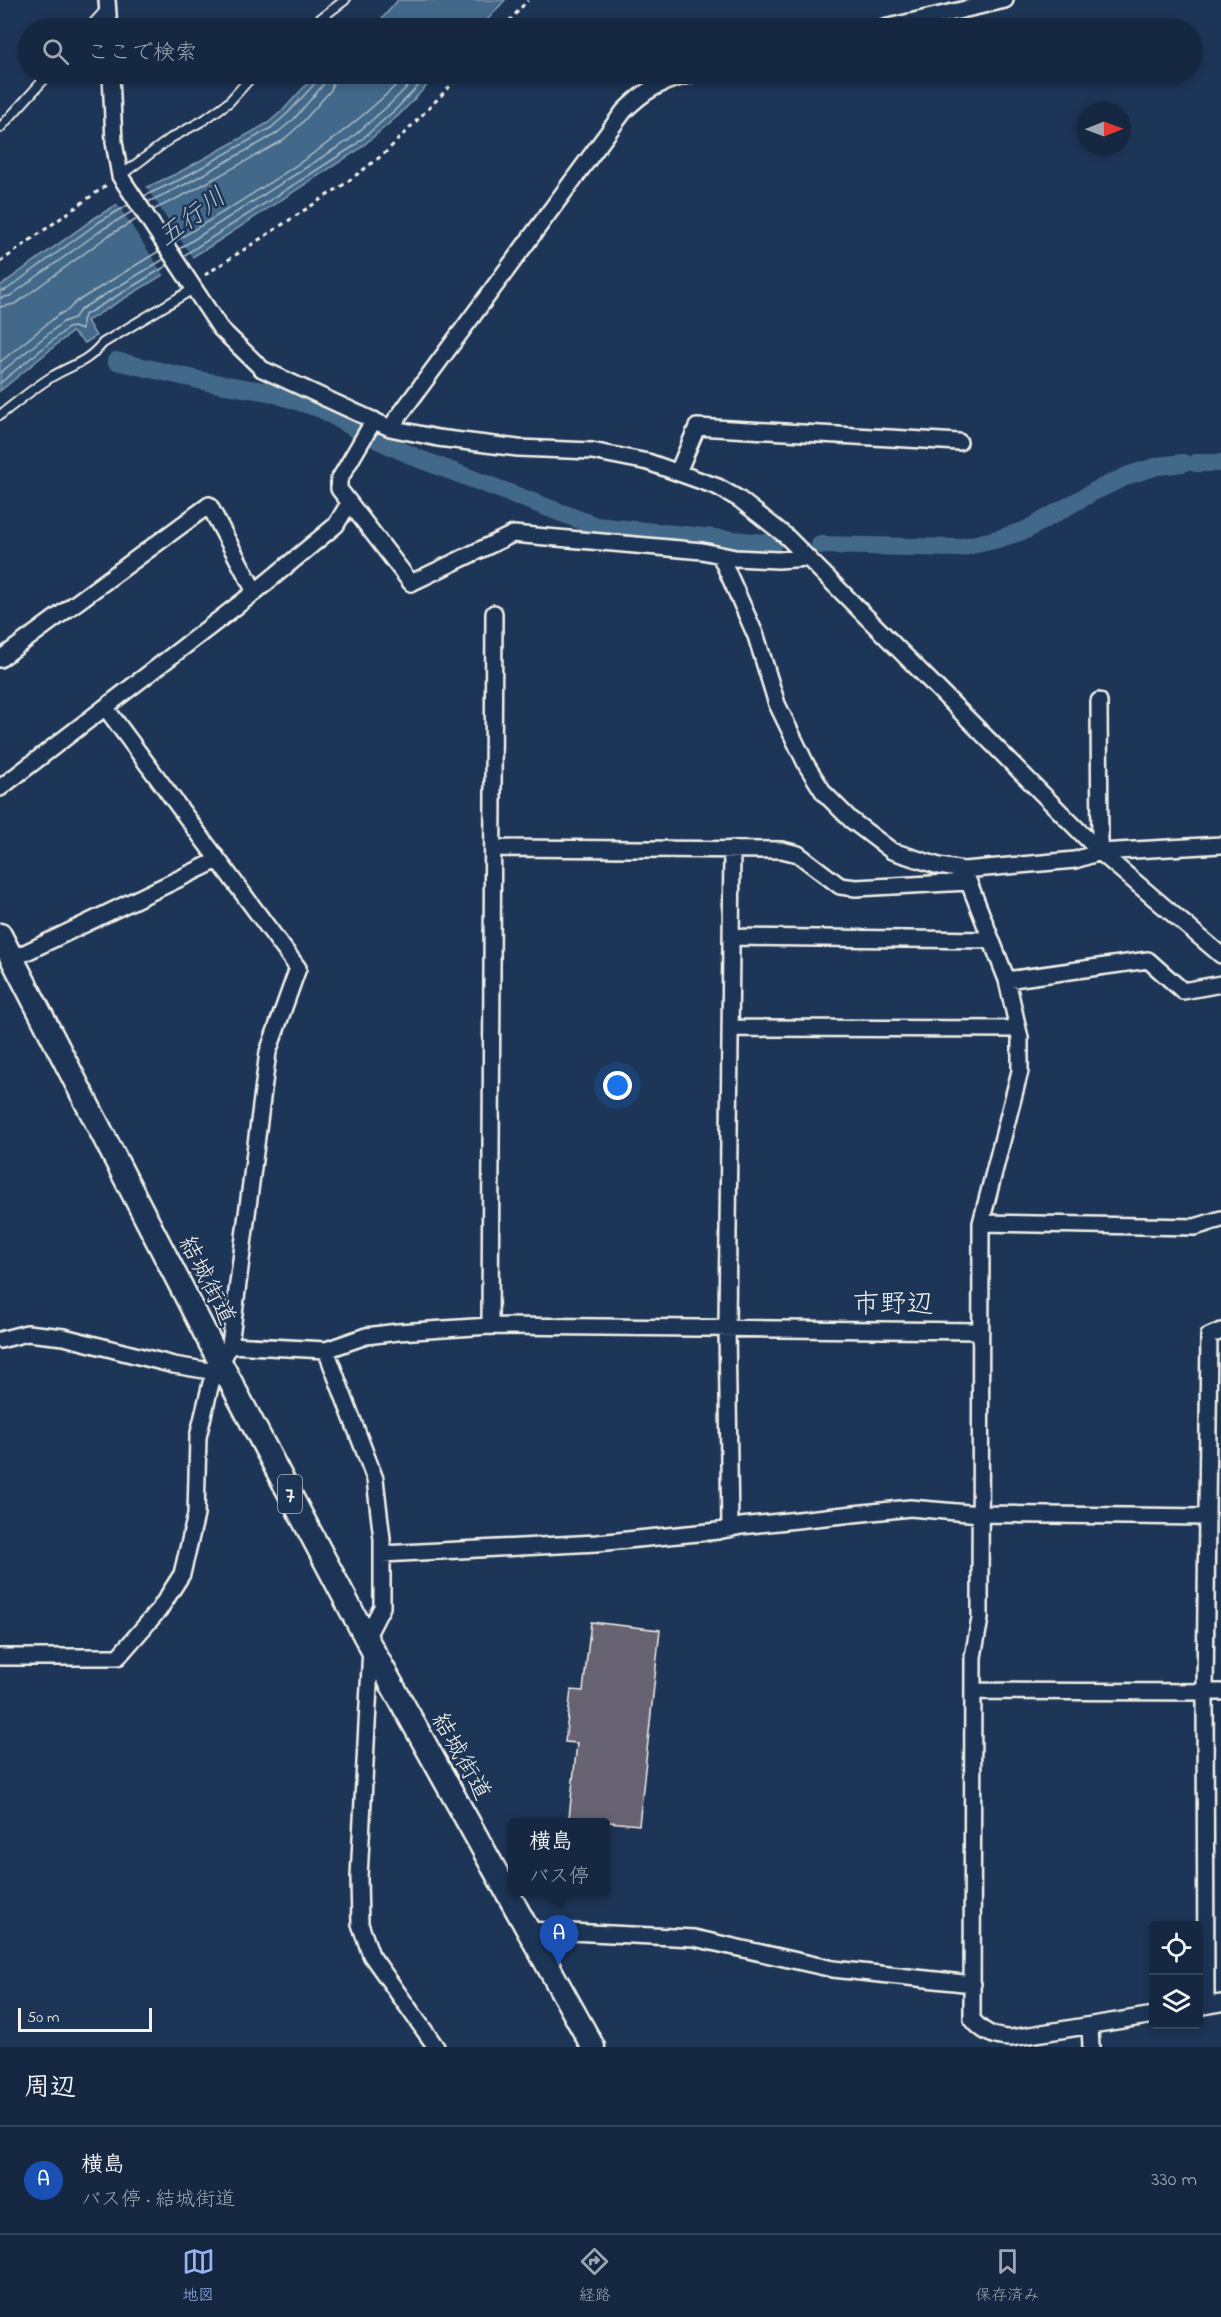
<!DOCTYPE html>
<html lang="ja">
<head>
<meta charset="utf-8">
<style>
  :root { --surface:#162841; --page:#1f3048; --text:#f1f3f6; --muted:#9ea6b1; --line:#35445a; --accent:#95b2f1 }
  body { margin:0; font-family:"Indie Flower","Klee One",sans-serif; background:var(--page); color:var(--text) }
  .controls { position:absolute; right:18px; bottom:18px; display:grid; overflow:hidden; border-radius:6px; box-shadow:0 3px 9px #0003 }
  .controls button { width:54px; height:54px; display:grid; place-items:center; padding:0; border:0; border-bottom:2px solid var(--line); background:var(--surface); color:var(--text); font:30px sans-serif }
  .compass { position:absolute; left:1077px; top:102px; width:54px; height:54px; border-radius:50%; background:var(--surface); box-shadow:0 3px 9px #0003; rotate:89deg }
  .scale { position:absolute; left:18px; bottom:15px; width:134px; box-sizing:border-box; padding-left:6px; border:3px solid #f4f1e8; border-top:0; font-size:16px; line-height:21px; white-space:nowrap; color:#f4f1e8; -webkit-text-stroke:4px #1d3557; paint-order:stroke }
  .you { position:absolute; left:618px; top:1086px; width:21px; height:21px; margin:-15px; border:4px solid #fff; border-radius:50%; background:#1a73e8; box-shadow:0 0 0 9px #1a73e833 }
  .badge { display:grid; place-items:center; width:39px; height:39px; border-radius:50%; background:var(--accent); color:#fff; font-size:20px; font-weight:700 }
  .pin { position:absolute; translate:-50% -50px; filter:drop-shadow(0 2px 3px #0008) }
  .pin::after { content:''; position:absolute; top:32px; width:21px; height:18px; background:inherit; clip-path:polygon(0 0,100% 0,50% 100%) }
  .popup { position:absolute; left:508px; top:1818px; width:102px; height:78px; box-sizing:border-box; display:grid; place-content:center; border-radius:6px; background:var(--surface); filter:drop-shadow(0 2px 4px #0005); font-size:20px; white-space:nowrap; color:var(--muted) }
  .popup b { font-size:22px; color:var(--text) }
  .popup::after { content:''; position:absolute; left:50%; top:100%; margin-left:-12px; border:12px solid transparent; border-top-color:var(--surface) }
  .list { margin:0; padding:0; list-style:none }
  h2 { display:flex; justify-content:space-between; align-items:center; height:78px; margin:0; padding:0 24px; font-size:26px }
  h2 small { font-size:20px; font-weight:400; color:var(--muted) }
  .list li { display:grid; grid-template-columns:39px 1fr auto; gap:18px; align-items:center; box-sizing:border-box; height:108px; padding:0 24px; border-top:2px solid var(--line) }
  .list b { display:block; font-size:22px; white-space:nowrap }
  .list p { margin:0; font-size:20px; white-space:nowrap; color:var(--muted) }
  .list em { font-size:20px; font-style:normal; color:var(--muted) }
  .icon { flex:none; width:33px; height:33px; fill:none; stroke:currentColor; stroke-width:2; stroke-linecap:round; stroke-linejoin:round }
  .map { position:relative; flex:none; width:1221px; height:2047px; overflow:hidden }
  .search { position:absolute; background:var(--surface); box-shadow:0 3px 9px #0003; left:18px; right:18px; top:18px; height:66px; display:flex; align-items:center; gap:15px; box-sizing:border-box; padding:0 21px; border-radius:33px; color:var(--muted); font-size:22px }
  .sheet { height:186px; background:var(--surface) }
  nav { display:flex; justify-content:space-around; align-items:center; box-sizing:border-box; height:84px; border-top:2px solid var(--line); background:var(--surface); font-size:16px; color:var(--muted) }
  nav a { display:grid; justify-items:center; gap:3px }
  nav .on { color:var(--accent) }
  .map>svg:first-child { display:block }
  .water { fill:#42698a; stroke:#899fb0; stroke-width:1.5 }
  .pier { fill:#1d3557 }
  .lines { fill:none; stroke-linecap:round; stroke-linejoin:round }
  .shore { stroke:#adbbc2; stroke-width:1.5 }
  .canal { stroke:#42698a; stroke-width:18 }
  .building { fill:#676472; stroke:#f4f1e8; stroke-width:1.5 }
  .lane-casing { stroke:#f4f1e8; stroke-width:12 }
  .street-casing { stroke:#f4f1e8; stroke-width:20 }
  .primary-casing { stroke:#f4f1e8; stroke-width:27 }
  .path { stroke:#f4f1e8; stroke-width:3; stroke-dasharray:4.5 4.5; stroke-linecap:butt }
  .lane { stroke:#1d3557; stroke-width:8 }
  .street { stroke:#1d3557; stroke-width:15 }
  .primary { stroke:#1d3557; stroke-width:22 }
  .labels { text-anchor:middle; stroke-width:5; stroke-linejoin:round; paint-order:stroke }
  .shield { fill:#1d3557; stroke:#b4b9bc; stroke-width:1.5 }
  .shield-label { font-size:22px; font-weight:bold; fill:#f4f1e8 }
  .street-label { font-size:24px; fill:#f4f1e8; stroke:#1d3557 }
  .water-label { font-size:26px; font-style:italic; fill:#b6c1c7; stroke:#1d3557 }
  .quarter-label { font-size:27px; fill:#f4f1e8; stroke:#1d3557 }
</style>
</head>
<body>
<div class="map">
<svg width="1221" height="2047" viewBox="0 0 1221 2047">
  <rect width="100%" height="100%" fill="#1d3557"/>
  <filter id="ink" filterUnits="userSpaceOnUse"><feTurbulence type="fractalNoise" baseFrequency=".0167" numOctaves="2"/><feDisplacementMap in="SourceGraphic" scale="12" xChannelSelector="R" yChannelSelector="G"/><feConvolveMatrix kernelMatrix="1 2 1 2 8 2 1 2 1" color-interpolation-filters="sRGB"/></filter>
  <g filter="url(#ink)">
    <path class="water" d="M398,0h107l-25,28h-106z
      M316,74h122l-39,41 -41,35 -146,95 -125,76 9,15 -11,7 -13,-11 -72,59v-105l96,-69 51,-30 31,-14 90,-50 16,-14z"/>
    <path class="pier" d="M145,185l49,75 -29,17 -49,-75z"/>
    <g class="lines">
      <path class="shore" d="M144,196l37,-17 90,-51 17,-15 30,-33 1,-6
        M148,202l36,-17 92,-51 18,-15 29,-34 4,-11
        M153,210l35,-17 94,-52 18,-16 31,-35 5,-16
        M174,242c82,-50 167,-99 233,-168
        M179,249l170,-109 40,-35 31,-31
        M183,256l171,-110 40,-35 36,-37
        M0,291l6,-1 93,-68 29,-17
        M0,298l10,-2 93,-67 30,-18
        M0,307l15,-3 93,-68 29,-17
        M0,362l58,-47 10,-5 8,-8 83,-51
        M0,373l63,-51 11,-4 7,-9 83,-50
        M0,383l68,-55 5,-1 9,3v-10l3,-5 83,-50"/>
      <path class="canal" d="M116,361l92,21 61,10 52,17 35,20
        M376,439l41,19 179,68 177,18
        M1195,463h26
        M820,545l139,3 39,-9 28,-9 67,-38 36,-17 29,-9 25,-3"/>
    </g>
    <path class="building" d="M591,1622l69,8 -21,195 -70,-7 8,-75 -12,-1 6,-52 12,1z"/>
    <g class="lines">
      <g class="lane-casing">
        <path id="lane" d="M89,28l18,-20
          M308,28l37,-28
          M0,128l49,-54
          M120,176l51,-38 33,-18 25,-18 25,-28
          M0,415c17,-13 35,-28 53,-39 22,-13 32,-12 50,-33l90,-54"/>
      </g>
      <g class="street-casing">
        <path id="street" d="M107,0l2,28
          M884,28l121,-28
          M111,74l3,68 6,34 100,152 42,41 128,59 48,10 80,10 74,3 56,11 70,25 21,12 47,37 314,316 121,103
          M374,420l-35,60v9l72,94 102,-49 189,17 33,7 43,2 30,-2
          M390,428l234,-317c22,-22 38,-30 68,-37
          M678,472l19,-45 262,15
          M720,555l36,81 21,68 30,62 17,27 27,27 41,31 47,15 25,4 111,-10 25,-8 121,-7
          M0,659l209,-154 46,87
          M1099,701l1,151
          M0,788l255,-196 81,-67 13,-22
          M494,848l288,2 16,4 42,32 16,2 112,-6
          M964,870l43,110 13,58v33l-39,152 -1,396 -7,38 -1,362c10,13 24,19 39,19l143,-23
          M732,937l259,3
          M12,959l206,-99
          M1007,980l141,-20 35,31 38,-7
          M731,1028l287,1
          M981,1223l214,4 26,-8
          M490,1326l4,-713
          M0,1340l27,-7 37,4 110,28 42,7
          M230,1345l96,5 40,-14 32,-4 92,-6 491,5
          M326,1350l49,129 7,60v68l-16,31
          M730,1529l-3,-201 5,-479
          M382,1554l215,-11 121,-12 23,-5 169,-18 70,6 226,3
          M371,1648l-12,229 1,47 11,31 65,92
          M0,1657h118l41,-47 23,-36 14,-59 2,-78 13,-54 19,-38 38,-293 30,-84 -193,-261
          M973,1691l248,1
          M528,1930l166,8 139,31 140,15
          M1206,2005l-1,-313 4,-356 12,-5
          M1198,2007l23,-4
          M1090,2027l1,20"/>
      </g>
      <g class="primary-casing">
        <path id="primary" d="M0,935l220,427 146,276 227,409"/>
      </g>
      <path class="path" d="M503,28l25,-28
        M0,262l108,-78
        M205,275l138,-90 41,-31 78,-80"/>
      <use href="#lane" class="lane"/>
      <use href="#street" class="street"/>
      <use href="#primary" class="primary"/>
    </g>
  </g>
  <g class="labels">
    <rect class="shield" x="278" y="1475" width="24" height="38" rx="4.5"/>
    <g class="shield-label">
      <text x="290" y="1502">7</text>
    </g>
    <g class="street-label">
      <text transform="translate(208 1280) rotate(63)" y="8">結城街道</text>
      <text transform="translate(462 1756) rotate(61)" y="8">結城街道</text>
    </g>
    <g class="water-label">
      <text transform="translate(191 216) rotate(-37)" y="9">五行川</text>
    </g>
    <g class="quarter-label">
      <text x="893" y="1312">市野辺</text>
    </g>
  </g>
</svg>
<div class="controls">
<button><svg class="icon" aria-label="locate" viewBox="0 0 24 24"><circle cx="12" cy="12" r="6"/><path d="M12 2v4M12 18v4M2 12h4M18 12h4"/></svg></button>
<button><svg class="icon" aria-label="layers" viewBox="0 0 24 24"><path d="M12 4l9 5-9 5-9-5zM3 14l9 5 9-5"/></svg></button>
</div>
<svg class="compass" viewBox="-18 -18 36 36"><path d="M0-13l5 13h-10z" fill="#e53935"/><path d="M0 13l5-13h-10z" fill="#9ea6b1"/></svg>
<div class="scale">50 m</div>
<div class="you"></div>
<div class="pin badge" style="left:559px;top:1965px;background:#1a4fb4">A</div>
<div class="popup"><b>横島</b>バス停</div>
<div class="search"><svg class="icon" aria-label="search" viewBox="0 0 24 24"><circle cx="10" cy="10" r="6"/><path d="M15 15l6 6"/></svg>ここで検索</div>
</div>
<section class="sheet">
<h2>周辺<small></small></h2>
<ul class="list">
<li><span class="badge" style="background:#1a4fb4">A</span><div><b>横島</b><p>バス停 · 結城街道</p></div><em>330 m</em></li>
</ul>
</section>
<nav>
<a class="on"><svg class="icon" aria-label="map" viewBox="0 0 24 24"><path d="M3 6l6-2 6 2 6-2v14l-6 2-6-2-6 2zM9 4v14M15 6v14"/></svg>地図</a>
<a><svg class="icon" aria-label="directions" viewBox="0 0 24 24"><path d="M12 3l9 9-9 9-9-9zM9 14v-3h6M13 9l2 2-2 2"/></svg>経路</a>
<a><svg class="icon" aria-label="saved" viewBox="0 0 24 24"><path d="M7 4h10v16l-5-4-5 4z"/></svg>保存済み</a>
</nav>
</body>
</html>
